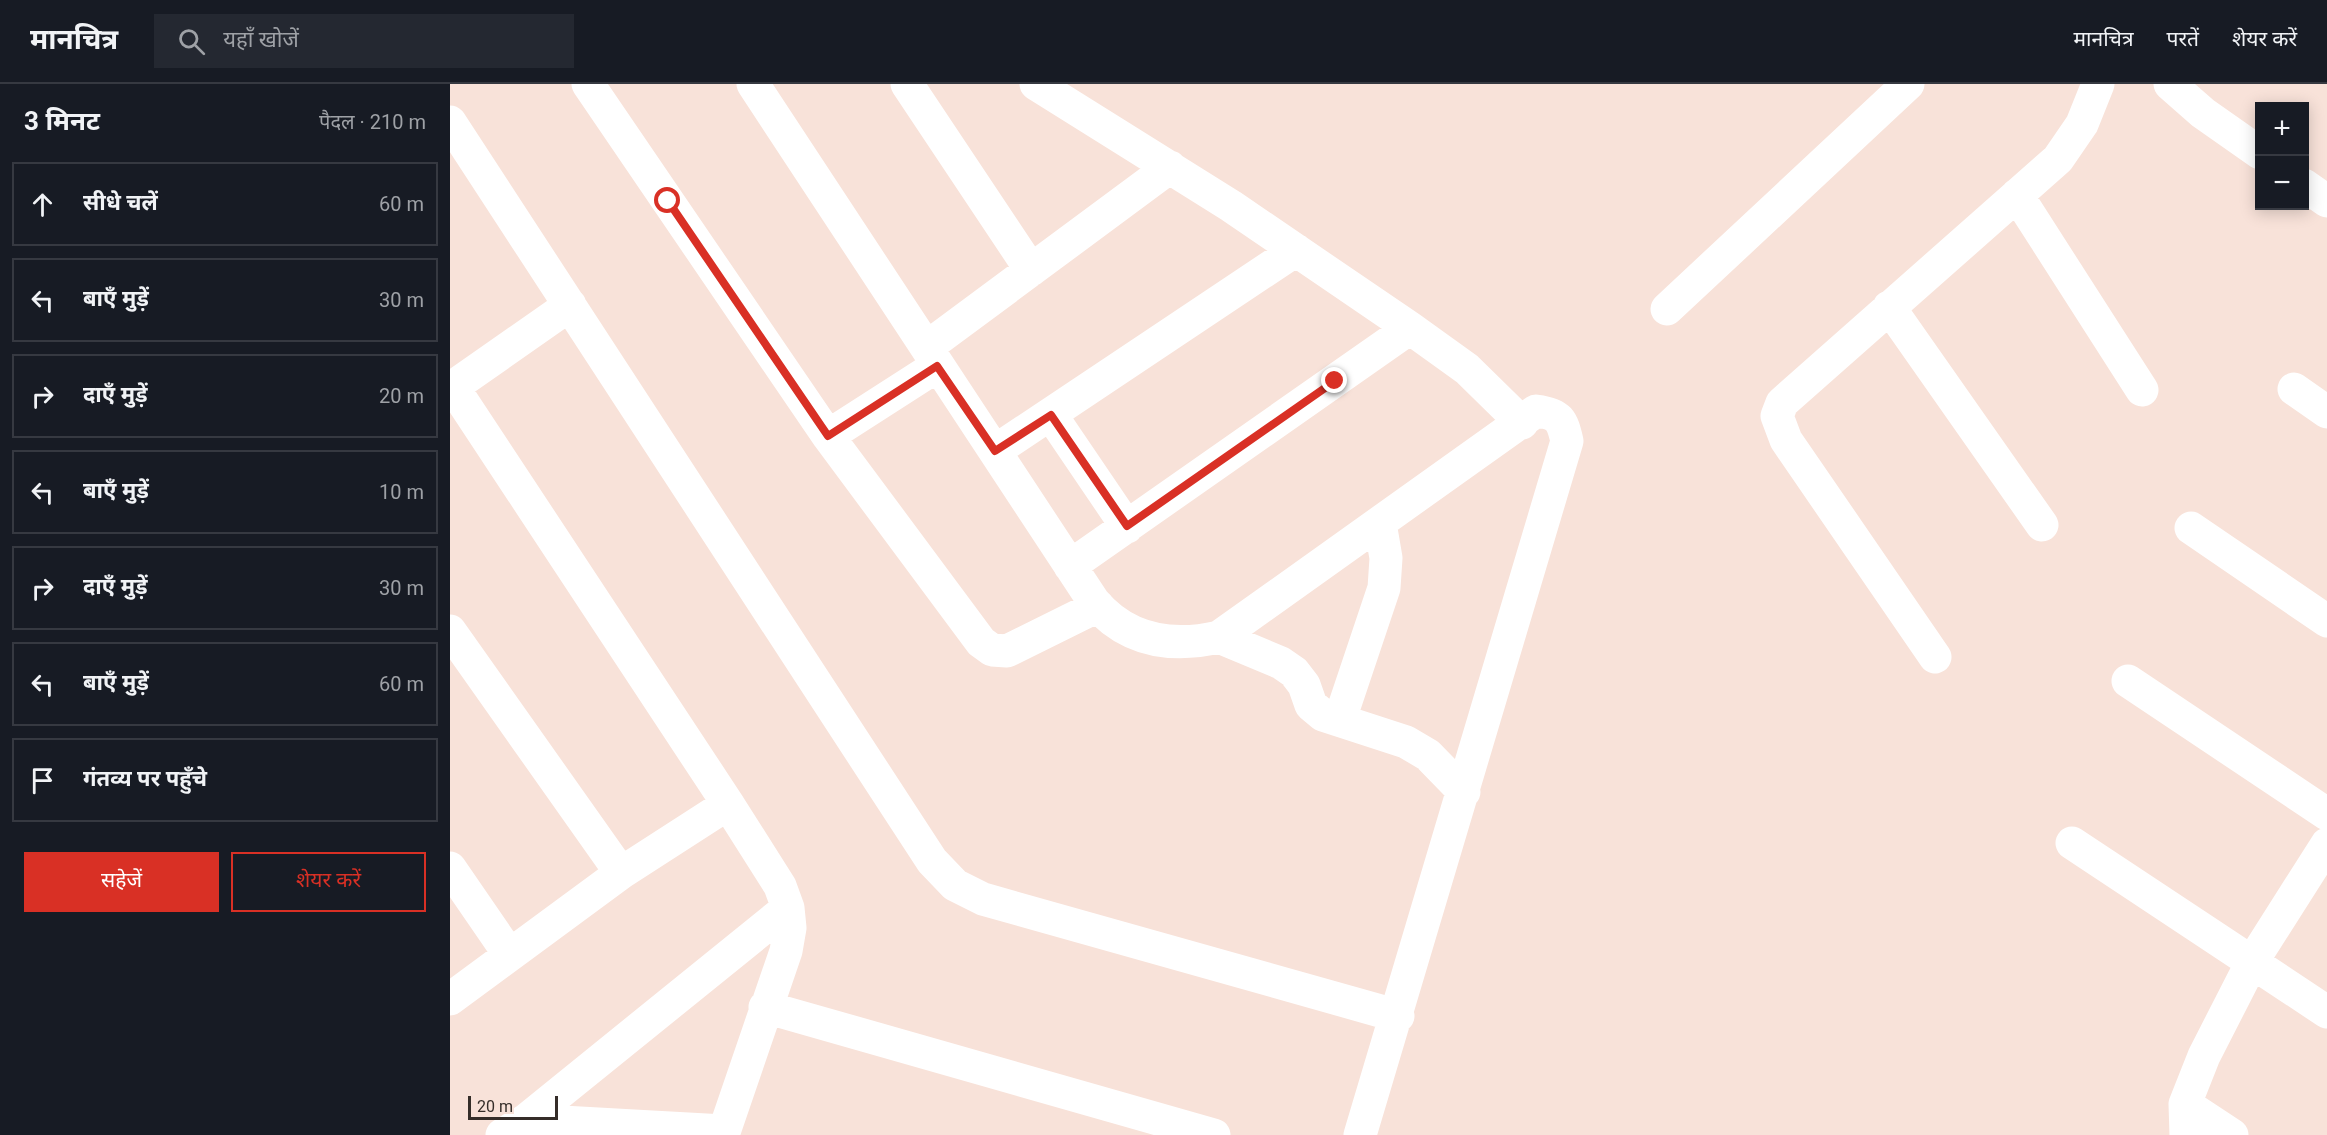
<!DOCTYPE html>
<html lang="hi">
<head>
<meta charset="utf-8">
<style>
  :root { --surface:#171b24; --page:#242831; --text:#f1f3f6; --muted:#9ea1a6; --line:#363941; --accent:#d93025 }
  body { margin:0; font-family:Roboto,"Noto Sans Devanagari",sans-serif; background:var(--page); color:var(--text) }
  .controls { position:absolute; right:18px; top:18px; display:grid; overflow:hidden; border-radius:0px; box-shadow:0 3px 15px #0003 }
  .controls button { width:54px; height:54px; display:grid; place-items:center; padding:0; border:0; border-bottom:2px solid var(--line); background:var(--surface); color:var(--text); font:30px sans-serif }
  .scale { position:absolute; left:18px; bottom:15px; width:90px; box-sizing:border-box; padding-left:6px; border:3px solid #352d29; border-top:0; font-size:16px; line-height:21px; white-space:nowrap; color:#352d29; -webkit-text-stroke:4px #f8e2d9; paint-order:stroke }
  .stop { position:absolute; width:18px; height:18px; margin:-14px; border:4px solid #d93025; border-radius:50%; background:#fff }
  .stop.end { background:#d93025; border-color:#fff; box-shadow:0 2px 6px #0008 }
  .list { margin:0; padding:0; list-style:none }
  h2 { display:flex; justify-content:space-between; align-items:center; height:78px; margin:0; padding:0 24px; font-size:26px }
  h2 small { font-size:20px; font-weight:400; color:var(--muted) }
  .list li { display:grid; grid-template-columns:39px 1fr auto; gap:18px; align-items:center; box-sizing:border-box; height:84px; margin:0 12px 12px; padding:0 12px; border:2px solid var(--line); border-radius:0px }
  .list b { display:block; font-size:22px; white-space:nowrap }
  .list em { font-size:20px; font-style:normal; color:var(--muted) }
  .actions { display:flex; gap:12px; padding:18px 24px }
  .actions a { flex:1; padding:14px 0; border:2px solid var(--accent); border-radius:0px; text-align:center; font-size:21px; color:var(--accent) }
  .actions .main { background:var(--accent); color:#fff }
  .icon { flex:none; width:33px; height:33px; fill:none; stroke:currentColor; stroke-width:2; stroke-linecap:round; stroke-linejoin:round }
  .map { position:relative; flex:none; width:1877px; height:1051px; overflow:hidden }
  header { display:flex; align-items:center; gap:36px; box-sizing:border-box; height:84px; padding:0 30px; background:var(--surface); border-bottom:2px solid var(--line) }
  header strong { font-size:28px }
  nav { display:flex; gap:33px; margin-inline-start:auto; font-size:21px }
  .search { width:420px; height:54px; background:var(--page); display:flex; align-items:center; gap:15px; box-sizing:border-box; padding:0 21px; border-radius:0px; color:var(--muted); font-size:22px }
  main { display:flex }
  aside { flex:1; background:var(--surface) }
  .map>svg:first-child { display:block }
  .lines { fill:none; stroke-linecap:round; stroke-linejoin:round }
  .street { stroke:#fff; stroke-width:33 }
  .route { stroke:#d93025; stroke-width:8 }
</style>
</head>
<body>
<header>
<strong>मानचित्र</strong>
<div class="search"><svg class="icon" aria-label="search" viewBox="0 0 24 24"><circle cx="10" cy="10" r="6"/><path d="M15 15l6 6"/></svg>यहाँ खोजें</div>
<nav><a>मानचित्र</a><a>परतें</a><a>शेयर करें</a></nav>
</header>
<main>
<aside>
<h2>3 मिनट<small>पैदल · 210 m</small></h2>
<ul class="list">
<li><svg class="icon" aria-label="ahead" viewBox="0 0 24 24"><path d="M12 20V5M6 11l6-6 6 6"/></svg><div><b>सीधे चलें</b></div><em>60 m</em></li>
<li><svg class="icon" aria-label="left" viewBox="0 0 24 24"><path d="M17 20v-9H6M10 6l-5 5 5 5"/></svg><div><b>बाएँ मुड़ें</b></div><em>30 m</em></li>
<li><svg class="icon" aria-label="right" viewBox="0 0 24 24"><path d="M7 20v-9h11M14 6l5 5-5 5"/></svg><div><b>दाएँ मुड़ें</b></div><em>20 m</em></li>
<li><svg class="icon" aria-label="left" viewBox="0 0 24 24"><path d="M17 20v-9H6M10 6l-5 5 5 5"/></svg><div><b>बाएँ मुड़ें</b></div><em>10 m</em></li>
<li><svg class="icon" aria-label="right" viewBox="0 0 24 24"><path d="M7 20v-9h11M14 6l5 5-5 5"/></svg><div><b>दाएँ मुड़ें</b></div><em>30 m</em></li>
<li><svg class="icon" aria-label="left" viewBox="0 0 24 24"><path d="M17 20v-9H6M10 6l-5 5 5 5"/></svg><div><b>बाएँ मुड़ें</b></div><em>60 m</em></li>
<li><svg class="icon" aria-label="arrive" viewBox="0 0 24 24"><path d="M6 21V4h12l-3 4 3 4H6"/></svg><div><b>गंतव्य पर पहुँचे</b></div></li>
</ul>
<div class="actions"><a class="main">सहेजें</a><a>शेयर करें</a></div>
</aside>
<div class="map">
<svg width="1877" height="1051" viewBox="0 0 1877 1051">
  <rect width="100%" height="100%" fill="#f8e2d9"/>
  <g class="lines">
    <path class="street" d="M138,0l240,352 153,206 11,8 15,1 91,-45
      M303,0l341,518c33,39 77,46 125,35l317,-226c24,3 26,9 31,30l-207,694
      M457,0l124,186
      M586,0l195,122 179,122 57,41 55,54
      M1720,0l33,29 57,40
      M0,38l482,739 23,24 28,14 415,117
      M1854,101l23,16
      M1567,111l125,195
      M1439,223l153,218
      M1217,225l241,-225
      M477,263l243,-180
      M3,303l275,417 52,82 8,22 2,20 -4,23 -63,184
      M0,305l120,-84
      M1844,305l33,23
      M601,331l76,112
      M378,352l109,-70
      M545,367l301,-201
      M1741,444l136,93
      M620,482l340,-238
      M0,547l171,242
      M769,553l62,26 13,9 10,13 7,20 12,10 83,27 22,13 36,37
      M1485,573l-149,-217 -9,-24 5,-13 276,-244 24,-35 16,-40
      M1678,597l199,133
      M890,635l44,-131 2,-30 -6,-35
      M1622,759l255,169
      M0,784l59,86
      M0,915l171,-126 107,-69
      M315,923l449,128
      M1735,1020l47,31
      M76,1036l198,11
      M52,1051l24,-15 262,-212
      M1736,1051l-1,-31 19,-48 48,-94 75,-118"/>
  </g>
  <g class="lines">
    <path class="route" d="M218,117l160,235 109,-70 58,85 56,-36 76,111 208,-145"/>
  </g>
</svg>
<div class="controls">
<button>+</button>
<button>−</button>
</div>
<div class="scale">20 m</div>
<div class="stop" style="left:218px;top:117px"></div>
<div class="stop end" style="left:885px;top:297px"></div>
</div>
</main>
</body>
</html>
